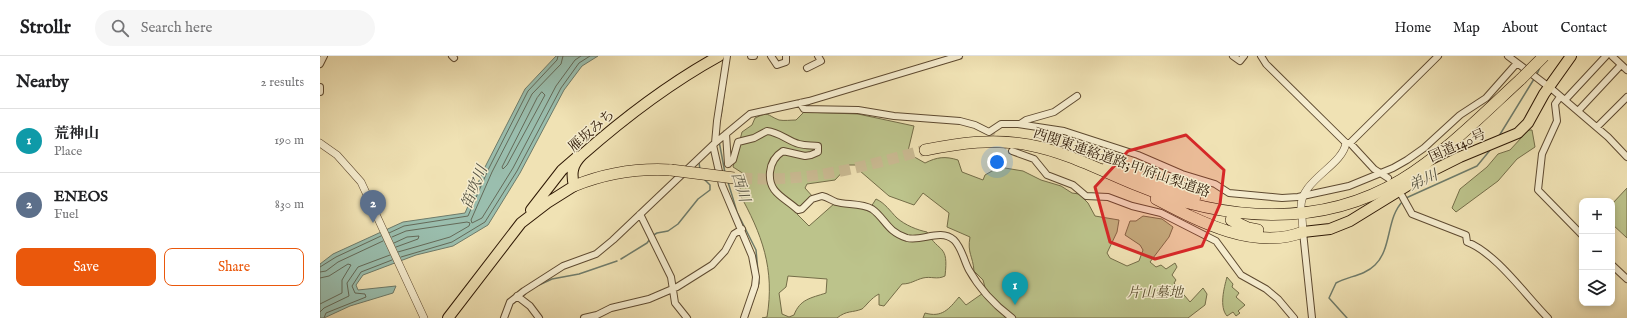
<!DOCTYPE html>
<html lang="en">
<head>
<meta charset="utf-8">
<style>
  :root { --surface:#fff; --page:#f6f6f6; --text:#202124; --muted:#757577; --line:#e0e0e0; --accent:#ea580c }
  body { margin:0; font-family:"IM FELL English","Noto Serif JP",serif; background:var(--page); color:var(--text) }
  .controls { position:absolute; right:12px; bottom:12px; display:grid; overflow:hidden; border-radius:8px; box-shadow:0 2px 6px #0003 }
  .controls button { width:36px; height:36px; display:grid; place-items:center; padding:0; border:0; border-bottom:1px solid var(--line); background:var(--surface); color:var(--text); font:20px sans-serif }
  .you { position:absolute; left:677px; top:106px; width:14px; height:14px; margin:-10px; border:3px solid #fff; border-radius:50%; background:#1a73e8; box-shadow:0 0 0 6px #1a73e833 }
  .badge { display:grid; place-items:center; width:26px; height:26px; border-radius:50%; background:var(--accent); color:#fff; font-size:13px; font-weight:700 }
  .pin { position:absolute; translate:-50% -33px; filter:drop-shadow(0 1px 2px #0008) }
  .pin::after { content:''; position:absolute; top:21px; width:14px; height:12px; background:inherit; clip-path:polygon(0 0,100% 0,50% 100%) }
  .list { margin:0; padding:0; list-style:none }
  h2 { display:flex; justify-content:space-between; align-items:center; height:52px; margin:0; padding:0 16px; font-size:17px }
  h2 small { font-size:13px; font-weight:400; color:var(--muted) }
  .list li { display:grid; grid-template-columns:26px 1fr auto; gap:12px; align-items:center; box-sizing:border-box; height:64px; padding:0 16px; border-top:1px solid var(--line) }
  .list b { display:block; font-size:15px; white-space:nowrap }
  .list p { margin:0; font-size:13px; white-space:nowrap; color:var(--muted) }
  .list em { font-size:13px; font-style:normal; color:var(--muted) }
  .actions { display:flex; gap:8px; padding:12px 16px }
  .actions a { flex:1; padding:9px 0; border:1px solid var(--accent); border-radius:8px; text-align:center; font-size:14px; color:var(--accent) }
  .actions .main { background:var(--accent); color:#fff }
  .icon { flex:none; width:22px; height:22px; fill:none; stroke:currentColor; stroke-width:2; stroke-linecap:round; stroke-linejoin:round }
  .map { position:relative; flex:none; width:1307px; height:262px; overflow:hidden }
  header { display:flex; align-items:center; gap:24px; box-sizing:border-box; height:56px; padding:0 20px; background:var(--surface); border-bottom:1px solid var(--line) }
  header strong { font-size:19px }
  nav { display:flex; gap:22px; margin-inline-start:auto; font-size:14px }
  .search { width:280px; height:36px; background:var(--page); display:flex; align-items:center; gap:10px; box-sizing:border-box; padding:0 14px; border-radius:22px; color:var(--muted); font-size:15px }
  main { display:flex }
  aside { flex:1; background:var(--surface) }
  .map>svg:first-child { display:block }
  .green { fill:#bcc38b; stroke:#746d48; fill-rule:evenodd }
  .water { fill:#9abeae; stroke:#6e7b6a }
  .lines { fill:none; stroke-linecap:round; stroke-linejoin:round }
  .shore { stroke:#646a59; stroke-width:1 }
  .stream { stroke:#6e7b6a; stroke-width:1.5 }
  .minor-tunnel { stroke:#c9b991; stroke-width:6; stroke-dasharray:6 3; stroke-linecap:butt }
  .motorway-tunnel { stroke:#c9b991; stroke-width:11; stroke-dasharray:11 5.5; stroke-linecap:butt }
  .minor-casing { stroke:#5e4a30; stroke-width:8 }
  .tertiary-casing { stroke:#5e4a30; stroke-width:8 }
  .trunk-casing { stroke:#2d1704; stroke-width:12 }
  .motorway-casing { stroke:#2d1704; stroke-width:12 }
  .minor { stroke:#f5ecce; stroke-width:6 }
  .tertiary { stroke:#f5ecce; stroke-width:7 }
  .trunk { stroke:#f0e2b4; stroke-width:10 }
  .motorway { stroke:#f0e2b4; stroke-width:11 }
  .motorway-bridge-casing { stroke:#2d1704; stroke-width:12; stroke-linecap:butt }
  .motorway-bridge { stroke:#f0e2b4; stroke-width:11 }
  .marked { fill:#d62828; fill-opacity:0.2; stroke:#d62828; stroke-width:3; stroke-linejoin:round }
  .labels { text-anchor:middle; stroke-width:3; stroke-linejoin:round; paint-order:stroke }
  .street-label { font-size:14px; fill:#2d1704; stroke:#f5ecce }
  .park-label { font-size:14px; font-style:italic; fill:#584b2c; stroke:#f5ecce }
  .water-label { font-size:15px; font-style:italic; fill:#535140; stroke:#f5ecce }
</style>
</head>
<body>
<header>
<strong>Strollr</strong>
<div class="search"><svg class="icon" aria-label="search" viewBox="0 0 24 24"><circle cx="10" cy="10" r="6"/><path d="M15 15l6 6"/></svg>Search here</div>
<nav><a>Home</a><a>Map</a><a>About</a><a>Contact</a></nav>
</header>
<main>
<aside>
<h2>Nearby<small>2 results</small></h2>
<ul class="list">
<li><span class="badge" style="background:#0f9aa8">1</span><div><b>荒神山</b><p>Place</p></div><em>190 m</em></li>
<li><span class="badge" style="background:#5c6f8a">2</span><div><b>ENEOS</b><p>Fuel</p></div><em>830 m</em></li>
</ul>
<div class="actions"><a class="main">Save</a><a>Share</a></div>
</aside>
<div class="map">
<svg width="1307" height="262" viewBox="0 0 1307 262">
  <rect width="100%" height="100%" fill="#f0e2b4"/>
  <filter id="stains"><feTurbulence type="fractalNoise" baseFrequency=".005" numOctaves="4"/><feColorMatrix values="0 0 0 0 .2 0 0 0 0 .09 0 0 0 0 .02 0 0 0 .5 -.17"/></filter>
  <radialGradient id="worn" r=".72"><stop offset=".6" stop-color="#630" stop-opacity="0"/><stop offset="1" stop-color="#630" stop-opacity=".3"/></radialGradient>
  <path class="green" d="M484,56l54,2 56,12 -6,25 3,4 14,8c12,-6 20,-7 33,-3l4,12 21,8 2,-5 14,-8 24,4 18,9 20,6 11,7 7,1 9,9 7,13 24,4 -2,12 -10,21 3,5 17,8 12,-5 4,-11 -3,-5 -15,-10 5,-14h6l7,-5 19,3 11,8 -4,10 -19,25 6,5 5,-2 5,4 9,-6 2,4 -5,8 4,5 -2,3 16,19 13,-14 4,6 -2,11 -17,13h-265l2,-5c17,5 24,-4 34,-16l7,8 20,-14 -3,-11 -9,-9c-1,-15 -7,-18 -4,-34l-23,-10 2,-14 -26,-20 -9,12 -25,-9 -29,-25 -1,-6h-10l-14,15 -28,4 -2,4 8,9 -16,17 12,12 26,-23 34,7 7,-11c9,4 14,12 21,19 8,7 20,12 30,14 12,22 22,11 18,44 -8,4 -14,0 -22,2 -8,2 -12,6 -21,6l-18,22 -5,-1v-11c-8,4 -13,12 -17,15 -10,4 -15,1 -25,9h-75l5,-1c8,-48 -5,-83 -28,-124l5,-19 -11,-7 9,-35 10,-7 3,-7c15,-7 11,-3 24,2 5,1 12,0 17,0zM468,220l39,3 -1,14c-15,5 -26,6 -32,22l-5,2 -7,-3 -3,-21 7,-6z
    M1206,74h6l3,17 -18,12 -19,22 -42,31 -4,-4 8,-19 27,-22 11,-13 12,-4 12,-13z
    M1307,132v50l-15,-14v-20z
    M907,221l6,7 -1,3 7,6 -3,4 9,8 -7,6 2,2 -4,3 -3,-4 -6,4c-8,-9 -3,-28 0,-39z"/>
  <path class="water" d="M236,0h42l-16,10 -18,24 -44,83 -32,52 -35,21 -37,9 -53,20 -7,10 2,5 38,-4 -3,7 -43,13 -26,12h-4v-54l13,-10 70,-32 62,-9 19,-44 41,-80z"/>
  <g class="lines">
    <path class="shore" d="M243,0l-2,8 -29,30 -40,78 -21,48 1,3 10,-5 31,-50 43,-82 19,-26 6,-4
      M222,36l3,3 -38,70 -4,4 -1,-2 35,-69z
      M69,177l15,-7 64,-10 20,-46 40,-79 29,-31 1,-4
      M72,181l14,-6 61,-9 3,1 -1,3 -19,11 -52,15
      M74,187l13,-6 12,-1 -1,3 -22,8
      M81,201l51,-15 33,-20 32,-51 44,-83 18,-25 11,-7
      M0,211l16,-10 45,-21
      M0,216l6,-1 12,-9 45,-21
      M0,222l9,-2 19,-12 3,1 -9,15v13l-22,11
      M0,256l4,-4 25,-12 -2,-13 11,-16 32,-12
      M4,262l2,-5 40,-16 -1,-3 -10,-1 -3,-7 9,-14 31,-12"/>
    <path class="stream" d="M1217,18l4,-9
      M401,60l5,-36
      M1179,80l35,-57
      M399,82v-11
      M399,85l6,32
      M379,106l1,8
      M408,126l9,30 19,38 3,33 -12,35
      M1086,142l71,-32 14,-17
      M332,180l5,-3 11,-2 10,-7 20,-25 12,-9v-5l-6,-6
      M301,203l26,-16 3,-4
      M219,229l13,-6 27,-5 38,-13
      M1027,262l-18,-20 7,-15c12,-7 28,-7 39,-18 17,-16 11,-47 28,-64"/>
    <path class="minor-tunnel" d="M669,76l23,19"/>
    <path class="motorway-tunnel" d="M421,122c67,5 120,-11 184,-28"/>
    <g class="minor-casing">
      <path id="minor" d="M132,0l2,2
        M431,0h3
        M451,0l6,9 9,-3v-6
        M913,0l7,5 4,-5
        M941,0l5,8 80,79h4l88,-87
        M1188,0l37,28
        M1292,0l15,14
        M0,8l4,-8
        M487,12l14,-7 -3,-5
        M0,31v5
        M1233,34l55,47 19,20
        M1240,41l-5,7 2,17 -15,33 -4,36 44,45
        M1245,44l41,-44
        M480,47l4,6 54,1 36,6 66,5 15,4 14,7 12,-8h17l46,7 74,24 44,19 33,10 14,9 53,5 16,-1 51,-11 44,-18 14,-8 17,-12 36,-33 26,-17 31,-35
        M1258,55l43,-46
        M700,68l6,-4 28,-8 23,-16
        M1277,71l30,-30
        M406,78l2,30
        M395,87l2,-22 10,-65
        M1030,87l24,26 14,9
        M393,89l9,40 30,71 4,21 -1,9 -11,32
        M692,95l22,8 13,16 26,10 13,11 22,1 24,9 29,7 55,28 25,34 25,14 12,10 16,19
        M408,108l5,-4 5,-18 16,-4 13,-7c12,1 21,10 32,13 7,2 13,1 19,2v6l-7,3 -6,1 -22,-5c-8,5 -12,11 -13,21 -2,21 14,25 28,38l4,-1 10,-10 10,-3c5,1 9,4 14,6 10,3 26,1 36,7 13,9 15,23 35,29 15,4 33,-10 47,2 8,8 10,21 15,30 10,18 27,36 43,48
        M1082,140l10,18 54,21 1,7c29,11 59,54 81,76
        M320,158l31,63 4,26 12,15
        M983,176l9,86
        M1292,209l15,14
        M197,240l13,10 9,12
        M184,262l6,-16 14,-11 39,-25 33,-12 17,-14 102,-97 35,-29 59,-13 150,-45
        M264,262l13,-3 14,-7 38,-9 28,-12 35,-22 13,-14 9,-17 8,-5"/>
    </g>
    <g class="tertiary-casing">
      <path id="tertiary" d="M0,87l17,12 24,27 63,136
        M981,153c-2,-29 41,-42 45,-66
        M982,161l1,15"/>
    </g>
    <g class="trunk-casing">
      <path id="trunk" d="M211,154l31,-40 15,-13
        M983,176l27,-3 20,-8 78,-48 32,-16 58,-24 10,-10 16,-29 27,-38
        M128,262l73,-95 26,-20 27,-17c-3,-13 -2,-21 8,-31 42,-37 88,-72 137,-99"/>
    </g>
    <g class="motorway-casing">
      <path id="motorway" d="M605,94c35,-7 69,-12 104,-5 38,7 75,27 110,41 84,35 181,43 262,-6 44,-27 82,-66 120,-101
        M788,110l71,23 16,8
        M254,130c32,-13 62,-18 97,-16
        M836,143c42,22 98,52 147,33
        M911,164l17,8 10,2"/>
    </g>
    <use href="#minor" class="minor"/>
    <use href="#tertiary" class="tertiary"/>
    <use href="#trunk" class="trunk"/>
    <use href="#motorway" class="motorway"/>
    <g class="motorway-bridge-casing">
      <path id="motorway-bridge" d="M1201,23l23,-23
        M351,114l63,8"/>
    </g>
    <use href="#motorway-bridge" class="motorway-bridge"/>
  </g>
  <path class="marked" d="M866,79l38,35 -4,34 -18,42 -47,13 -45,-17 -15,-55 33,-36z"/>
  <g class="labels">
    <g class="street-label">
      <text transform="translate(271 74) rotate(-41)" y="5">雁坂みち</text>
      <text transform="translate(1137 89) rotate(-24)" y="5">国道140号</text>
      <text transform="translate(802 106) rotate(19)" y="5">西関東連絡道路;甲府山梨道路</text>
    </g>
    <g class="park-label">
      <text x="835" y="241">片山墓地</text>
    </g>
    <g class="water-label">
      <text transform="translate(1103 124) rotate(-24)" y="5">弟川</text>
      <text transform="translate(154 131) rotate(-68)" y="5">笛吹川</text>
      <text transform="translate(421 131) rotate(73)" y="5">西川</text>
    </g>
  </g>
  <rect width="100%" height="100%" filter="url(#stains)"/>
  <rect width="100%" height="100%" fill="url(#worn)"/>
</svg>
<div class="controls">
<button>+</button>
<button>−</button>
<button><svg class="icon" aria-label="layers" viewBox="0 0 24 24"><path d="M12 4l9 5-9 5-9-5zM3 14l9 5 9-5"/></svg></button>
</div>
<div class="you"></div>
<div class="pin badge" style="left:695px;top:249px;background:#0f9aa8">1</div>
<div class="pin badge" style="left:53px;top:167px;background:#5c6f8a">2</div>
</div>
</main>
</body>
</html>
